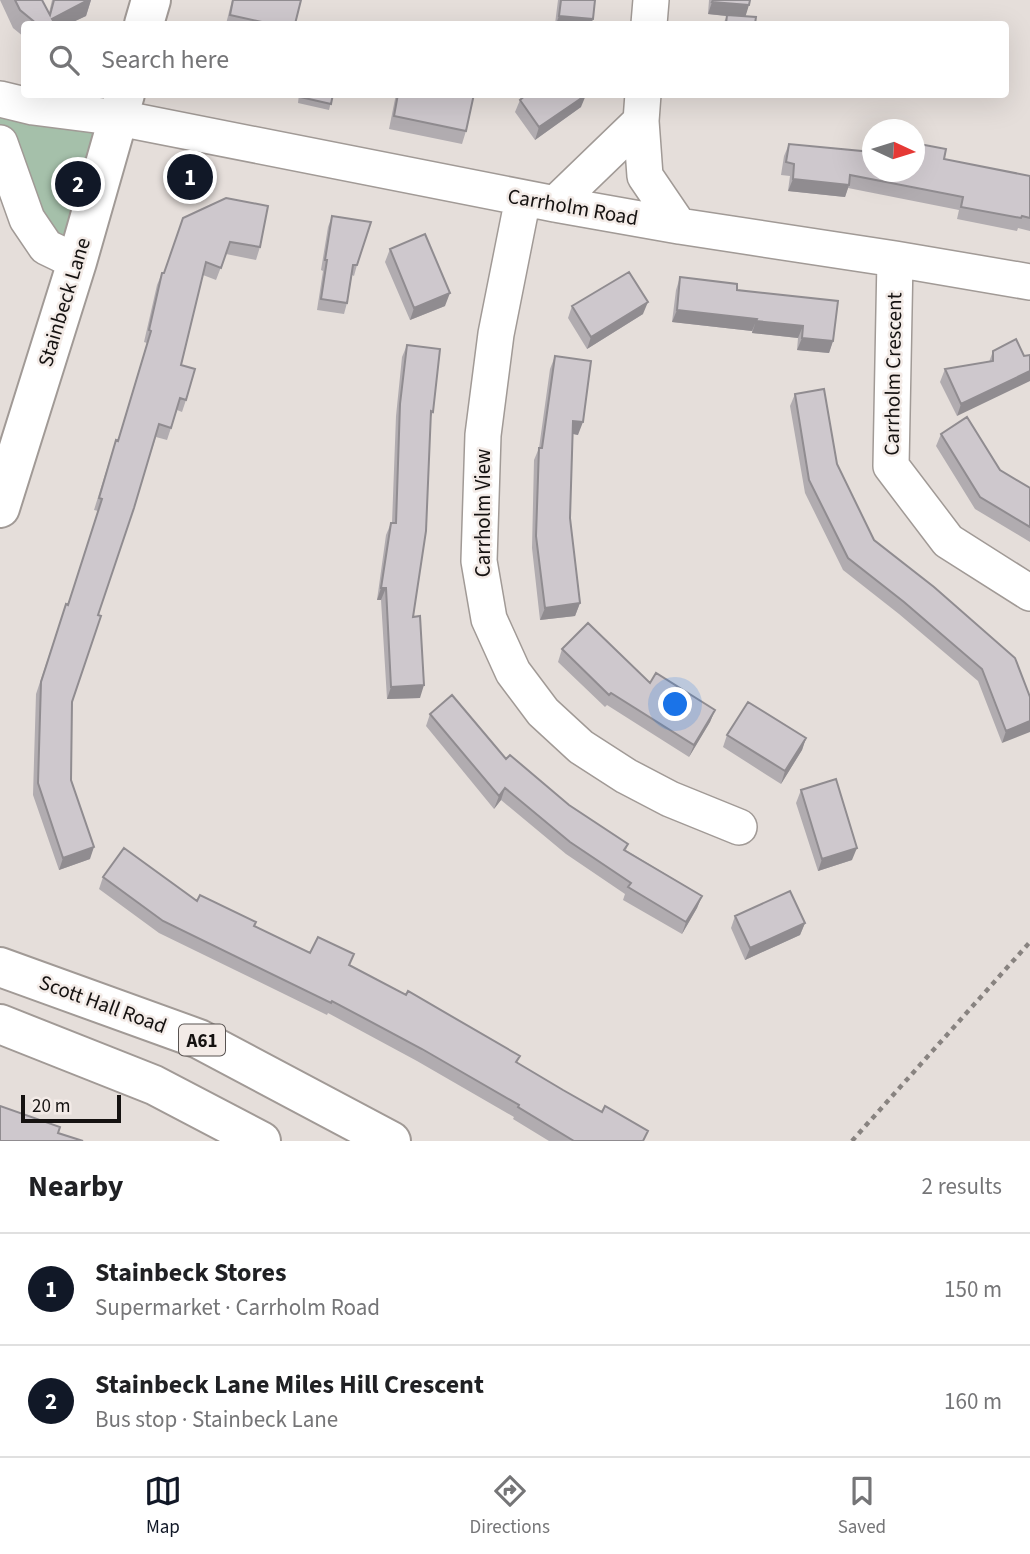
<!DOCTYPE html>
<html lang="en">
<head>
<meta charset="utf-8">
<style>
  :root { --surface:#fff; --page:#f2f2f2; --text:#202124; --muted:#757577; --line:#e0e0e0; --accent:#111827 }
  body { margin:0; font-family:"Source Sans 3",sans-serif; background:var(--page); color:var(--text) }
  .compass { position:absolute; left:862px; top:119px; width:63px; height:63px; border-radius:50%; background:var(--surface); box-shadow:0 7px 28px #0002; rotate:94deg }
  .scale { position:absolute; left:21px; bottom:18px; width:100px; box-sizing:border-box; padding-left:7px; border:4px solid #151211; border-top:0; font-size:19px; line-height:24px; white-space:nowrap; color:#151211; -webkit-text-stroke:5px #f3ebe7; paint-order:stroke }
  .you { position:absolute; left:676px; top:705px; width:24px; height:24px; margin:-18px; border:5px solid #fff; border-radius:50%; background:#1a73e8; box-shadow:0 0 0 10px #1a73e833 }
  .badge { display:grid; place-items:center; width:46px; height:46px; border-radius:50%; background:var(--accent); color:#fff; font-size:23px; font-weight:700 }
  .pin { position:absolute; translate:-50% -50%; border:4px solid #fff; box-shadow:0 2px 7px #0006 }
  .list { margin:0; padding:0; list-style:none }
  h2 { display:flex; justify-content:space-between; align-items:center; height:91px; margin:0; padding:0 28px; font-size:30px }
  h2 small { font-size:23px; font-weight:400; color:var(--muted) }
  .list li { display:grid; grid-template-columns:46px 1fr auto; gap:21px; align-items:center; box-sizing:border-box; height:112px; padding:0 28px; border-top:2px solid var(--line) }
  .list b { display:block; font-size:26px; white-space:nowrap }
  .list p { margin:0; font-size:23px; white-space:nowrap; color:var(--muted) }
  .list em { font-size:23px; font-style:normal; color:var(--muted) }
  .icon { flex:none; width:38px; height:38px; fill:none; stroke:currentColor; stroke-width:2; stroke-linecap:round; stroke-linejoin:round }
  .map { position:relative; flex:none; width:1030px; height:1141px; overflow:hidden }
  .search { position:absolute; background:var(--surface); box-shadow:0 7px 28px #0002; left:21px; right:21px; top:21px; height:77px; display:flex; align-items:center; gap:18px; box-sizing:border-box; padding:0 24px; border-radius:7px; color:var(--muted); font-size:26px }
  .sheet { height:315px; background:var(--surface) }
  nav { display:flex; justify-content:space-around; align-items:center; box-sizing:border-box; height:98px; border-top:2px solid var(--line); background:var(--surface); font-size:19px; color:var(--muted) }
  nav a { display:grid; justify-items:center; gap:4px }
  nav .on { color:var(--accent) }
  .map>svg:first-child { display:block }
  .green { fill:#a5c0aa }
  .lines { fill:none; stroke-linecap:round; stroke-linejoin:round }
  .minor-casing { stroke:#a19a96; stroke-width:38 }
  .tertiary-casing { stroke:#a19a96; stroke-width:42 }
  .trunk-casing { stroke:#a19a96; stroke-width:42 }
  .path { stroke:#888380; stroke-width:4.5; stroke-dasharray:5 5; stroke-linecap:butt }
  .minor { stroke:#fff; stroke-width:35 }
  .tertiary { stroke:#fff; stroke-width:38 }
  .trunk { stroke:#fff; stroke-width:38 }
  .wall { fill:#b1acb0 }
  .shaded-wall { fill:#908c90 }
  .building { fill:#cec8cd; stroke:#908c90; stroke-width:2 }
  .labels { text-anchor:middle; stroke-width:5; stroke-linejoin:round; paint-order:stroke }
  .shield { fill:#f3ebe7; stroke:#585351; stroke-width:2 }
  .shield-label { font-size:19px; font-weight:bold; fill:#151211 }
  .street-label { font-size:21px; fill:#151211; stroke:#f3ebe7 }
</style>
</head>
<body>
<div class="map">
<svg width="1030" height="1141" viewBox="0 0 1030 1141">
  <rect width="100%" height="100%" fill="#e5deda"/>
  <path class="green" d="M0,99l119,19 -42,144 -31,-15 -46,-104z"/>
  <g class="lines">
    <g class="minor-casing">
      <path id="minor" d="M649,24l2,-24
        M643,94l-2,27 4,55 34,50
        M0,99l33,8 86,11 436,86 124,22 216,33 135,23
        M0,143l27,76 19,28 31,15
        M523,198l-27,136 -13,101 -4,126 10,58 24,53 30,40 38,35 45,29 44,23 69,28
        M555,204l86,-83
        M895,259l-4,207 57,75 82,52"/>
    </g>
    <g class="tertiary-casing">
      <path id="tertiary" d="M144,24l7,-24
        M0,508l77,-246 48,-168"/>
    </g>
    <g class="trunk-casing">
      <path id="trunk" d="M0,967l199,72 192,102
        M0,1024l154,61 107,56"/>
    </g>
    <path class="path" d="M852,1141l178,-199"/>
    <use href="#minor" class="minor"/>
    <use href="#tertiary" class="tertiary"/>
    <use href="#trunk" class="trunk"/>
  </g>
  <path class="wall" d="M0,0h42l7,13 3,-13h39l-5,16 -18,8h-44v13l-11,-9z
    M232,0h69l-6,24h-69z
    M558,0h37l-2,19 -2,5h-36z
    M709,0h41l-5,16 10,8h-32l4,-8 -19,-2z
    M299,94h34l-4,16 -31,-7z
    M396,94h78l-8,37 -4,13 -73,-15z
    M520,100l61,7 -46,33 -20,-28z
    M789,144l155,15 86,17v55l-12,-3 -1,3 -60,-12 2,-9 -111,-22 -3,9 -57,-6 2,-15 -9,-1 3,-19z
    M332,216l25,49 -3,11 -2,-1 -5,28 -3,11 -27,-4 6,-39 -2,-1 7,-43z
    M183,218l77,29 -4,13 -30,-6 -10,26 -13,-5 -22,90 5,35 -4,12 -5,-2 -10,30 -11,-3 -58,178 -26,87 -1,78 19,79 -31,11 -26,-75 3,-101 30,-90 2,1 30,-94 -4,-1 18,-58 4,-12h2l29,-97 -3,-1 13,-57 5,-12h2z
    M390,249l55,57 -35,14 -25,-58z
    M680,277l57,13 96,51 -4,12 -32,-3 1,-12 -46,-5v-2l-80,-9 4,-32z
    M572,306l71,8 -56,35 -19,-31z
    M1016,339l-59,77 -17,-34 5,-13 44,-7 4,-11z
    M407,345l26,67 -3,7 -17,198 7,81 -33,1 -6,-99h-4l9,-65 5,-12h1l4,-107 6,-59z
    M555,356l23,79 -5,-1 -3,84 10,85 -5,13 -35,4 -8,-72 2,-88 5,-12 11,-79z
    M795,394l42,70 37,76 156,157 -28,46 -24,-62 -79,-67 -56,-44 -38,-77 -15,-87z
    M941,434l89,54v54l-55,-33 -39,-63z
    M562,649l88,34 65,27 -5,12 -21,35 -82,-52 -2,2 -47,-45z
    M430,714l76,45 63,46 59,39 -2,6 76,46 -5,12 -15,26 -59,-34 2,-6 -59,-40 -65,-54 -7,9 -68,-83z
    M727,735l79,3 -4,12 -21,34 -58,-37z
    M801,790l51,70 -34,11 -22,-68z
    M103,877l94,24 58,25 55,27 40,13 170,90 -3,7 126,78h-94l-36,-22 1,-2 -97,-56 -89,-48 -1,2 -168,-82 -60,-44z
    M735,916l70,7 -5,12 -55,25 -14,-32z"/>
  <path class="shaded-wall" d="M88,0h3l-5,16 -17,8h-19l2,-5z
    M712,2l37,3 -4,13 -37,-4z
    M559,16l34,3 -2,5h-35z
    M586,95l-5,12 -46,33 4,-13z
    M793,179l56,6 -4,12 -57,-6z
    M450,293l-5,13 -35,14 4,-12z
    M648,302l-5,12 -56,35 4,-12z
    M677,310l80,9 -5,12 -80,-9z
    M756,321l47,5 -5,12 -46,-5z
    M802,338l31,3 -4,12 -32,-3z
    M1030,371v10l-73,35 4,-12z
    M573,421l10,1 -5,13 -9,-2z
    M381,588h5l-5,12h-4z
    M580,603l-5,13 -35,4 5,-12z
    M424,685l-4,13 -33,1 4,-12z
    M715,710l-5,12 -21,35 5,-12z
    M1030,721v11l-28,11 4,-12z
    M806,738l-4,12 -21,34 4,-13z
    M505,788l-4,12 -7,9 5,-13z
    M94,847l-4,12 -31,11 4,-12z
    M857,848l-5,12 -34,11 4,-12z
    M702,896l-5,12 -15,26 4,-12z
    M805,923l-5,12 -55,25 5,-12z"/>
  <path class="building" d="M15,0h27l8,15 4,-15h34l-36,19 3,5h-18l-17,-14z
    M233,0h68l-6,24h-24l-41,-9z
    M561,0h34l-2,19 -34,-3z
    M713,0h37l-1,5 -37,-3z
    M727,15l29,2 -1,7h-29z
    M300,94h33l-2,10 -31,-7z
    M398,94h76l-8,37 -72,-15z
    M527,94h58l1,1 -47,32 -19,-27z
    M914,143l32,6 -2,10 86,17v42l-8,-2 -1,2 -60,-11 2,-10 -113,-22 -1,10 -56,-6 1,-15 -8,-2 3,-18 83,8v20h42z
    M226,198l42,8 -8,41 -30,-5 -9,26 -15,-6 -25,103 14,4 -9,31 -6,-2 -9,30 -12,-4 -25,84 -36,107 3,1 -29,86 -1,78 23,67 -31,11 -25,-75 3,-101 25,-78 2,1 34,-106 -3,-1 17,-58 2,1 33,-110 -2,-1 13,-57h2l19,-55z
    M332,216l39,6 -14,43h-4l-6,38 -26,-4 6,-39h-2z
    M425,234l25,59 -36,15 -24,-59z
    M629,272l19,30 -57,35 -19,-31z
    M680,277l57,7v6l101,11 -5,40 -31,-3 1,-12 -47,-5 1,-2 -80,-9z
    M1016,339l8,17 6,-1v16l-69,33 -16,-35 48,-8v-10z
    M407,345l33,4 -7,63 -2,-1 -5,120 -13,86 7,-1 4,69 -33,2 -5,-99h-5l10,-65h5l4,-119z
    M555,356l36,5 -8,61 -10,-1 -3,97 10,85 -35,5 -9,-72 3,-88h3z
    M824,389l13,75 37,76 60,47 81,71 15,39v24l-24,10 -24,-62 -78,-67 -56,-44 -39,-78 -14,-86z
    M967,417l33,53 30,18v39l-50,-30 -39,-63z
    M588,623l62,60 6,-10 59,37 -21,35 -83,-52 -2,2 -47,-46z
    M452,695l54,64 4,-4 59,50 59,39 -4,6 78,46 -16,26 -58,-35 3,-4 -61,-41 -65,-54 -6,8 -69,-82z
    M748,702l58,36 -21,33 -58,-36z
    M836,779l21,69 -35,11 -21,-69z
    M124,848l73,53 3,-6 56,27 -2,4 56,27 8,-16 36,17 -5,11 57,30 2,-4 112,65 -4,6 47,28 39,22 3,-6 43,25 -5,10h-69l-56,-34 1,-2 -97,-56 -90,-48 -1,2 -168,-82 -60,-44z
    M790,891l15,32 -55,25 -15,-32z
    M0,1106l60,21 -2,6 25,8h-83z"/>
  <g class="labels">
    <rect class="shield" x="179" y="1024.5" width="46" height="31" rx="5"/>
    <g class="shield-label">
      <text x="202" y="1047">A61</text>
    </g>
    <g class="street-label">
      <text transform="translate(573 207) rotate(10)" y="7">Carrholm Road</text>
      <text transform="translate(64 302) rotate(-73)" y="7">Stainbeck Lane</text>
      <text transform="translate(893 374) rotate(-89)" y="7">Carrholm Crescent</text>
      <text transform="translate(483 513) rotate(-90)" y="7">Carrholm View</text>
      <text transform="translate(103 1004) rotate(20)" y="7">Scott Hall Road</text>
    </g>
  </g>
</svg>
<svg class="compass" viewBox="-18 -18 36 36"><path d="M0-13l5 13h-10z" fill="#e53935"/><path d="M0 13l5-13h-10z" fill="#757577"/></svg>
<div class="scale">20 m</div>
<div class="you"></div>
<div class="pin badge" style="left:190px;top:177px">1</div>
<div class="pin badge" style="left:78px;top:184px">2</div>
<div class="search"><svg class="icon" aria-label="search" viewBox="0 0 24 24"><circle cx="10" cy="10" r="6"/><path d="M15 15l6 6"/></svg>Search here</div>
</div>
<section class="sheet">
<h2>Nearby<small>2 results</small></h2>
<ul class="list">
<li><span class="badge">1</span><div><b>Stainbeck Stores</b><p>Supermarket · Carrholm Road</p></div><em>150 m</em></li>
<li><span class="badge">2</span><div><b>Stainbeck Lane Miles Hill Crescent</b><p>Bus stop · Stainbeck Lane</p></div><em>160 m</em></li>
</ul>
</section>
<nav>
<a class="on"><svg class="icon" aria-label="map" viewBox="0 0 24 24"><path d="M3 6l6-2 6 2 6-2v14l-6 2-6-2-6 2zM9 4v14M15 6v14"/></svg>Map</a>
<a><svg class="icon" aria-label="directions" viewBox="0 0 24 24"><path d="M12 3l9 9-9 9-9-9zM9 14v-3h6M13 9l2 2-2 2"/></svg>Directions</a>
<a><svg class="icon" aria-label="saved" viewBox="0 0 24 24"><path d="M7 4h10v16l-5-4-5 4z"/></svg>Saved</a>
</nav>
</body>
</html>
